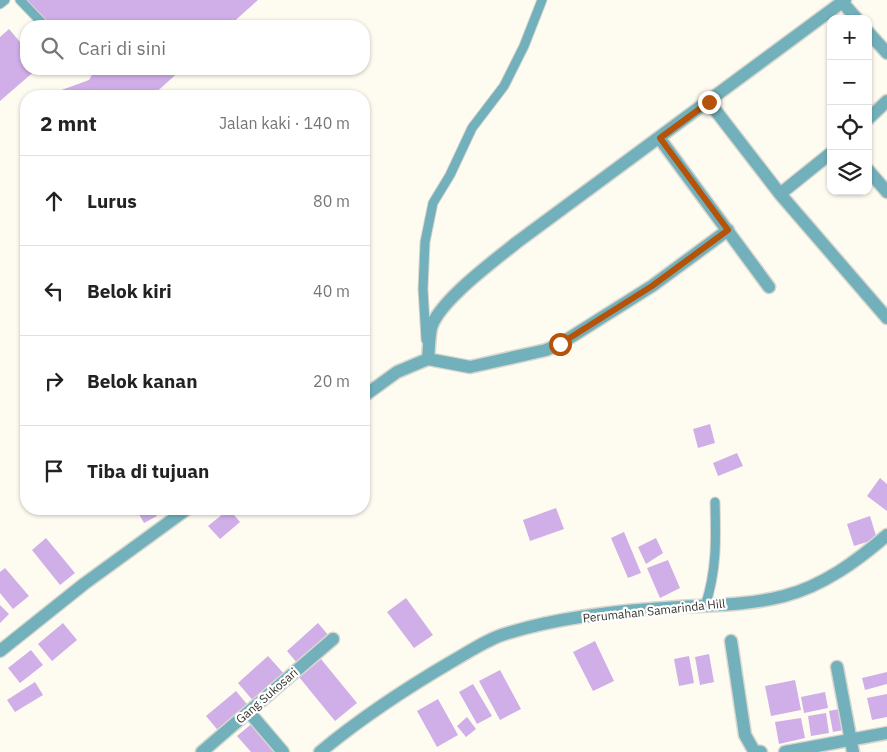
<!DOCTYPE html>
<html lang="id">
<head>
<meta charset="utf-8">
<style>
  :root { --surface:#fff; --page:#f6f6f6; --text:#222; --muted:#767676; --line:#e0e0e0 }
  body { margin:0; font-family:"IBM Plex Sans",sans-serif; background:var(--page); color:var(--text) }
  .controls { position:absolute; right:15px; top:15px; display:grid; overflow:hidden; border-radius:10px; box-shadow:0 1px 4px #0004 }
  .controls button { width:45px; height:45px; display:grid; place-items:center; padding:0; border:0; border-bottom:1px solid var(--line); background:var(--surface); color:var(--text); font:25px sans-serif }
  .stop { position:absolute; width:15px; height:15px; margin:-11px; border:4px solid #b45309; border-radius:50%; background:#fff }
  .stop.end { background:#b45309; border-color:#fff; box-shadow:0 1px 5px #0008 }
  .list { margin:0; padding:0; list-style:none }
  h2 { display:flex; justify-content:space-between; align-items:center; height:65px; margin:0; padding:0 20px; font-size:21px }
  h2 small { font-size:16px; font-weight:400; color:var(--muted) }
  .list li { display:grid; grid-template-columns:32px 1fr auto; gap:15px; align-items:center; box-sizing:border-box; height:90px; padding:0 20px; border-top:1px solid var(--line) }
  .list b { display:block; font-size:19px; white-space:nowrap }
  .list em { font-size:16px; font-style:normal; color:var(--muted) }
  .icon { flex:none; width:28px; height:28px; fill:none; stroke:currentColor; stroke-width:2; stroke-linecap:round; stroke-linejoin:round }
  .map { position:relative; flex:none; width:887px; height:752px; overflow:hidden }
  .search { position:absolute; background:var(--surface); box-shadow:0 1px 4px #0004; left:20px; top:20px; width:350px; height:55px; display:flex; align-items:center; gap:12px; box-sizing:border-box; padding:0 18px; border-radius:20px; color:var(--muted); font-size:19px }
  .panel { position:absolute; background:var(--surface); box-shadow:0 1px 4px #0004; left:20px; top:90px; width:350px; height:425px; border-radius:20px }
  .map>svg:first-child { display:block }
  .building { fill:#d0aee8 }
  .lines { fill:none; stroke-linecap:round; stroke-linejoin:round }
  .service-casing { stroke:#dad7ce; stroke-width:11 }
  .minor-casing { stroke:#dad7ce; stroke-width:15 }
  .service { stroke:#72b1bc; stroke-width:9 }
  .minor { stroke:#72b1bc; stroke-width:12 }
  .route { stroke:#b45309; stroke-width:6 }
  .labels { text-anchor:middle; stroke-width:4.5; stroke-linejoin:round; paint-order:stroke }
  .street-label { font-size:12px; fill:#36342d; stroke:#fff }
</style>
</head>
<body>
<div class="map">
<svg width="887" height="752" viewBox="0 0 887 752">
  <rect width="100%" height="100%" fill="#fefbf1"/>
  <path class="building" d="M24,0h234l-29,26h-181z
    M9,29l17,20v20h11l-37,32v-64z
    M86,69h96l-30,27h-95l-1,-4 33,-12 3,-5z
    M710,424l5,19 -17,5 -5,-19z
    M737,453l6,13 -25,10 -5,-13z
    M880,478l7,6v27l-20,-15z
    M556,508l8,21 -34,12 -7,-21z
    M136,509h17l4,7 -13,7z
    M229,509l11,13 -20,17 -12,-13z
    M238,509h10l-5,5z
    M870,516l7,23 -23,7 -7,-22z
    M624,532l17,41 -13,5 -17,-40z
    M46,538l29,35 -15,12 -28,-35z
    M656,538l7,15 -17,11 -8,-17z
    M668,560l12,28 -20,10 -13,-30z
    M5,568l24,28 -16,13 -13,-16v-21z
    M406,598l27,37 -19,13 -27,-36z
    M0,605l9,9 -9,9z
    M63,623l14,17 -25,21 -14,-17z
    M318,623l11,13 -31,28 -11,-13z
    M595,641l19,40 -21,10 -20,-39z
    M31,650l12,15 -23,18 -12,-15z
    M709,654l5,28 -14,3 -5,-28z
    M268,656l18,20 -31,27 -17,-20z
    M689,656l5,27 -15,3 -5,-27z
    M321,659l36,44 -22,18 -36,-44z
    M500,670l21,39 -21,11 -21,-39z
    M887,672v12l-22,6 -3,-12z
    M795,680l6,30 -30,6 -6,-30z
    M35,682l8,13 -28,17 -8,-12z
    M473,684l19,32 -15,8 -18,-32z
    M236,691l15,18 -30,25 -15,-18z
    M825,692l3,16 -24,5 -3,-16z
    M887,694v23l-15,3 -5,-22z
    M438,699l20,36 -21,12 -20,-36z
    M839,709l4,21 -10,2 -4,-21z
    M826,713l3,20 -18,3 -3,-20z
    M467,717l9,12 -10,8 -9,-11z
    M801,718l4,20 -26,6 -4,-22z
    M255,721l26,31h-30l-14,-16z"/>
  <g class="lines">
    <g class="service-casing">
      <path id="service" d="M20,0l25,26
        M0,4l5,-4
        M426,340l-3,-51 2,-47 8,-39 17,-28 22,-47 32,-42 20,-40 18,-46
        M705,606c12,-35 11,-68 10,-104"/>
    </g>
    <g class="minor-casing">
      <path id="minor" d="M842,2l15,17
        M868,32l19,21
        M709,102l71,92 107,124
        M868,119l19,-18
        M660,139l109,148
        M868,170l19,22
        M780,194l51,-41
        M428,359c1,-10 1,-21 3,-31 8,-27 63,-67 85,-85l329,-243
        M364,396l33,-24 31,-13 42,8 76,-17 14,-6 92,-58 76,-56
        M731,641l14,94 9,16 7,1
        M0,651l84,-67 103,-75
        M837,667l16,85
        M249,712l34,40
        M202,752l131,-113
        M320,752c41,-34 85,-63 131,-90 18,-10 36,-23 57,-29 52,-16 116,-23 171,-26 34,-2 71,-2 105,-11 39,-10 73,-35 103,-61
        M785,752l102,-19"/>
    </g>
    <use href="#service" class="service"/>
    <use href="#minor" class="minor"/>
  </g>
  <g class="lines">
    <path class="route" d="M560,344l92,-58 76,-56 -68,-92 49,-36"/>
  </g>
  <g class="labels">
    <g class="street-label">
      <text transform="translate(654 611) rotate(-6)" y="4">Perumahan Samarinda Hill</text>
      <text transform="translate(267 696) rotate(-41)" y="4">Gang Sukosari</text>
    </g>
  </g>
</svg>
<div class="controls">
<button>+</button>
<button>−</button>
<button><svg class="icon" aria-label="locate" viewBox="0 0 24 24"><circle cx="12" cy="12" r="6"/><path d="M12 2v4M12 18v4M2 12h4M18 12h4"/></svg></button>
<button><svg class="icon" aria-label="layers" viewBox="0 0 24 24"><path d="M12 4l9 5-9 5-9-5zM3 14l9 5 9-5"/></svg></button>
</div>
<div class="stop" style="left:560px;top:344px"></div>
<div class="stop end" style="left:709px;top:102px"></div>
<div class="search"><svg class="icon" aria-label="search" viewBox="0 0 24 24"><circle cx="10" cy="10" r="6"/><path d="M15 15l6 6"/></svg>Cari di sini</div>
<section class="panel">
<h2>2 mnt<small>Jalan kaki · 140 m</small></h2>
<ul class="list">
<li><svg class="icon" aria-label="ahead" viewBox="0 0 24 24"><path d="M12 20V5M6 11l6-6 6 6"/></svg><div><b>Lurus</b></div><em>80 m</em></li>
<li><svg class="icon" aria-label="left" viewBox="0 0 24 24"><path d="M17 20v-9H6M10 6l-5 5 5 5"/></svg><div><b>Belok kiri</b></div><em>40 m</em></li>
<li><svg class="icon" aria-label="right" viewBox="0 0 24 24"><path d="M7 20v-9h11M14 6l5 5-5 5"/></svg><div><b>Belok kanan</b></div><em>20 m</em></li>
<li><svg class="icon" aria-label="arrive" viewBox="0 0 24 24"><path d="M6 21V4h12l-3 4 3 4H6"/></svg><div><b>Tiba di tujuan</b></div></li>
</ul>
</section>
</div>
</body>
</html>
